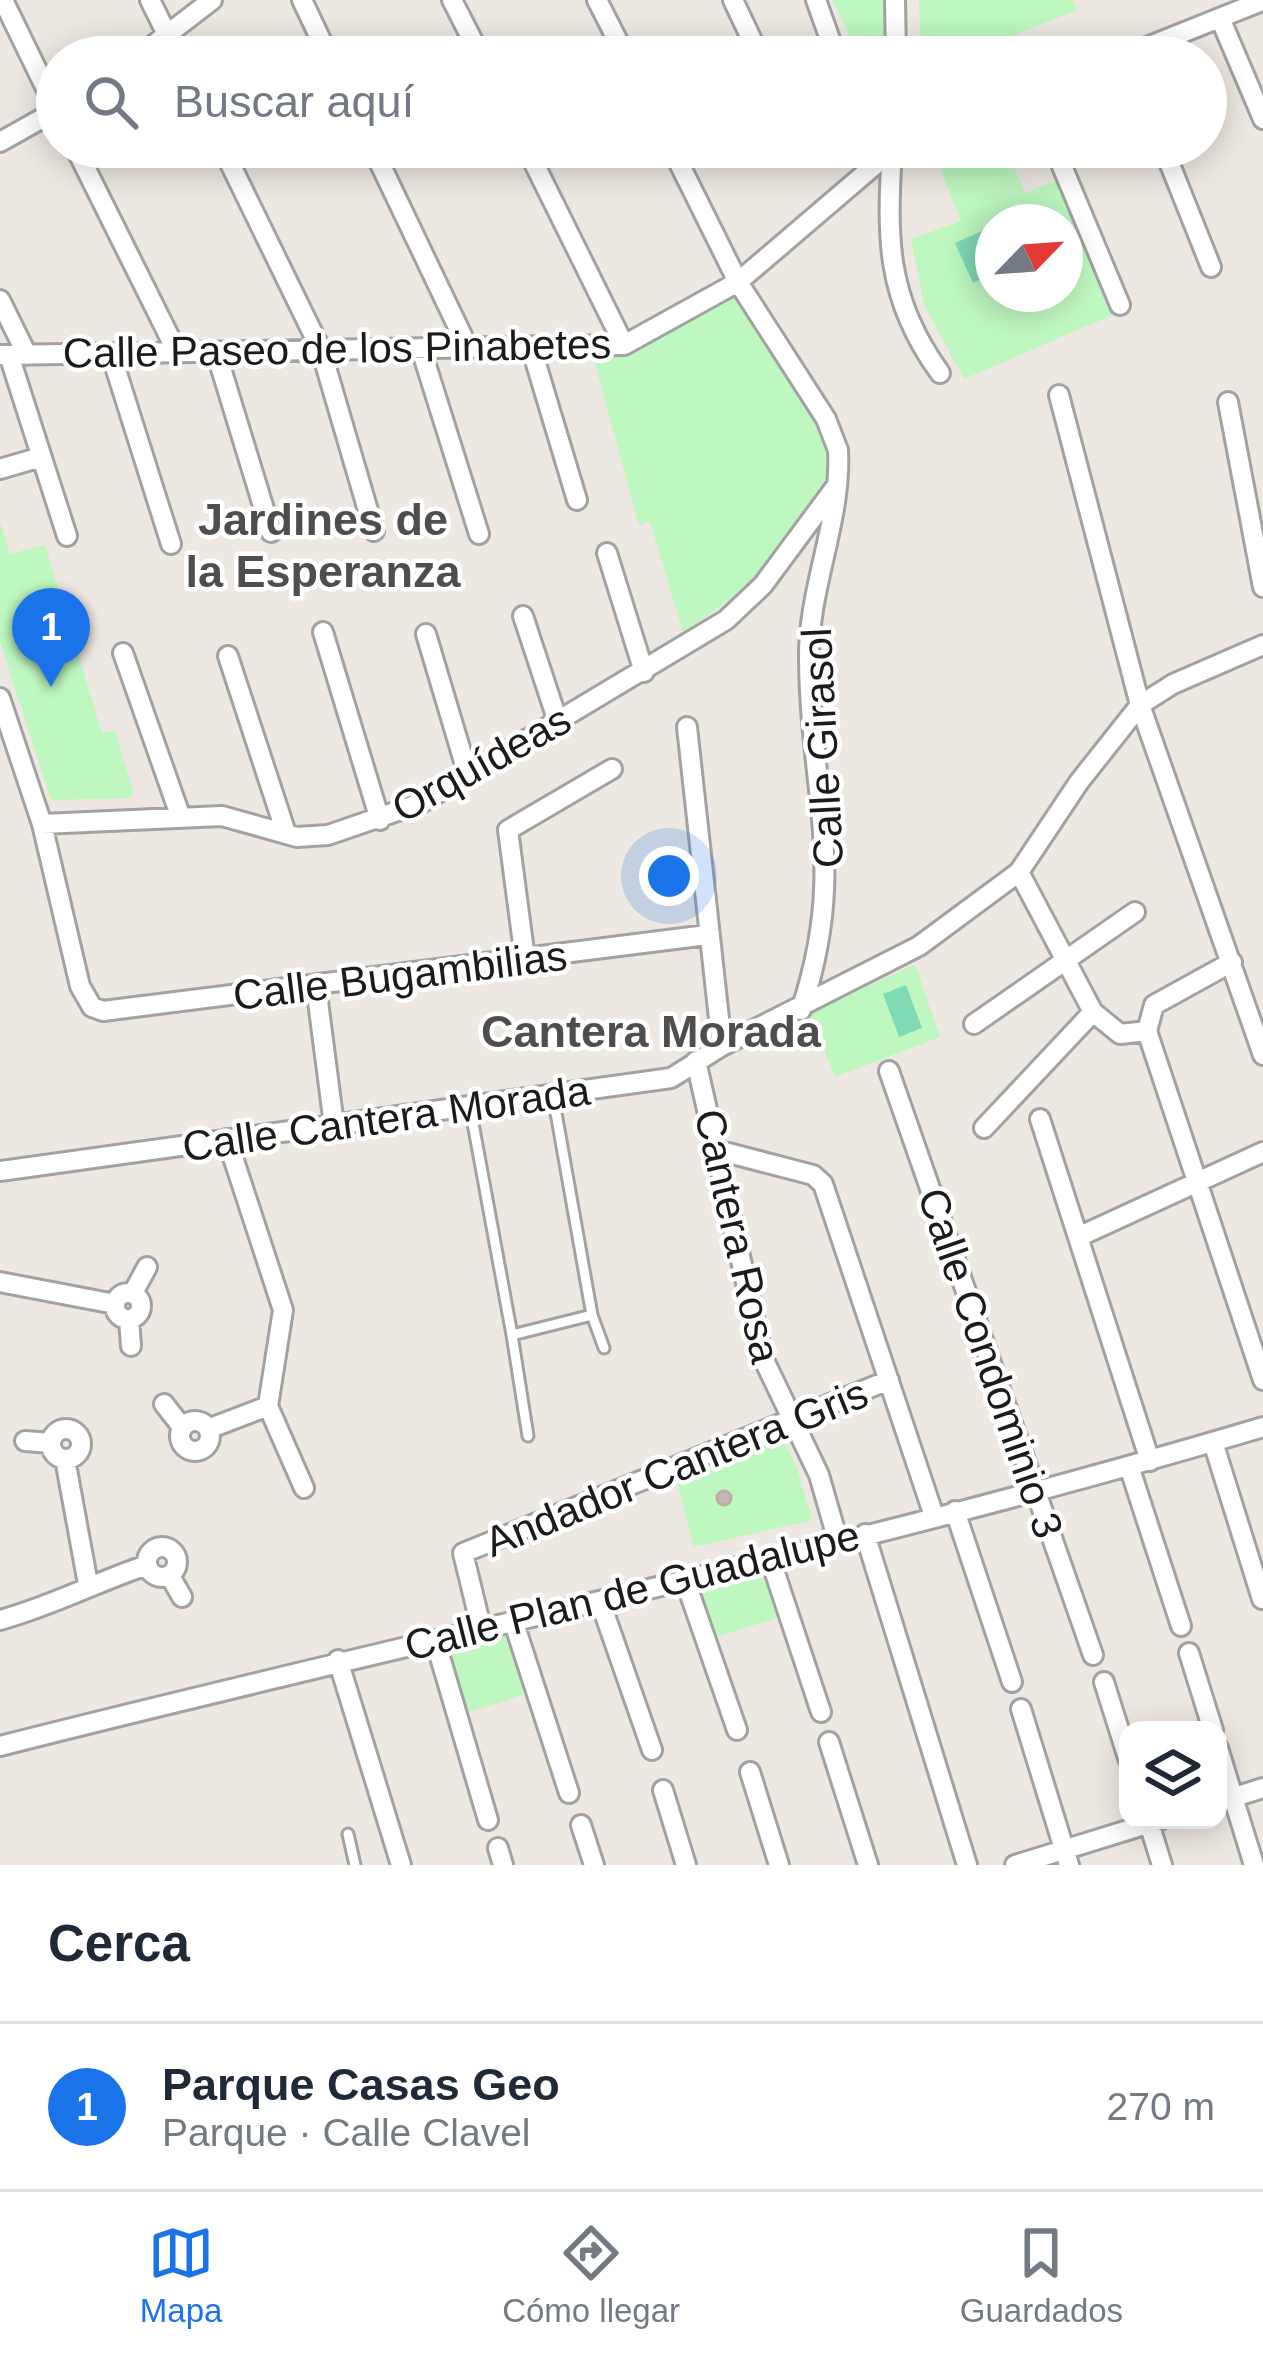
<!DOCTYPE html>
<html lang="es">
<head>
<meta charset="utf-8">
<style>
  :root { --surface:#fff; --page:#f6f6f7; --text:#1f2937; --muted:#747a83; --line:#e0e1e3; --accent:#1a73e8 }
  body { margin:0; font-family:Arial,sans-serif; background:var(--page); color:var(--text) }
  .controls { position:absolute; right:36px; bottom:36px; display:grid; overflow:hidden; border-radius:24px; box-shadow:0 6px 30px #0003 }
  .controls button { width:108px; height:108px; display:grid; place-items:center; padding:0; border:0; border-bottom:3px solid var(--line); background:var(--surface); color:var(--text); font:60px sans-serif }
  .compass { position:absolute; left:975px; top:204px; width:108px; height:108px; border-radius:50%; background:var(--surface); box-shadow:0 6px 30px #0003; rotate:65deg }
  .you { position:absolute; left:669px; top:876px; width:42px; height:42px; margin:-30px; border:9px solid #fff; border-radius:50%; background:#1a73e8; box-shadow:0 0 0 18px #1a73e833 }
  .badge { display:grid; place-items:center; width:78px; height:78px; border-radius:50%; background:var(--accent); color:#fff; font-size:39px; font-weight:700 }
  .pin { position:absolute; translate:-50% -99px; filter:drop-shadow(0 3px 6px #0008) }
  .pin::after { content:''; position:absolute; top:63px; width:42px; height:36px; background:inherit; clip-path:polygon(0 0,100% 0,50% 100%) }
  .list { margin:0; padding:0; list-style:none }
  h2 { display:flex; justify-content:space-between; align-items:center; height:156px; margin:0; padding:0 48px; font-size:51px }
  h2 small { font-size:39px; font-weight:400; color:var(--muted) }
  .list li { display:grid; grid-template-columns:78px 1fr auto; gap:36px; align-items:center; box-sizing:border-box; height:168px; padding:0 48px; border-top:3px solid var(--line) }
  .list b { display:block; font-size:45px; white-space:nowrap }
  .list p { margin:0; font-size:39px; white-space:nowrap; color:var(--muted) }
  .list em { font-size:39px; font-style:normal; color:var(--muted) }
  .icon { flex:none; width:66px; height:66px; fill:none; stroke:currentColor; stroke-width:2; stroke-linecap:round; stroke-linejoin:round }
  .map { position:relative; flex:none; width:1263px; height:1865px; overflow:hidden }
  .search { position:absolute; background:var(--surface); box-shadow:0 6px 30px #0003; left:36px; right:36px; top:36px; height:132px; display:flex; align-items:center; gap:30px; box-sizing:border-box; padding:0 42px; border-radius:66px; color:var(--muted); font-size:45px }
  .sheet { height:324px; background:var(--surface) }
  nav { display:flex; justify-content:space-around; align-items:center; box-sizing:border-box; height:168px; border-top:3px solid var(--line); background:var(--surface); font-size:33px; color:var(--muted) }
  nav a { display:grid; justify-items:center; gap:6px }
  nav .on { color:var(--accent) }
  .map>svg:first-child { display:block }
  .park { fill:#bef7c0; fill-rule:evenodd }
  .pitch { fill:#80dab5 }
  .building { fill:#c1b8b1; stroke:#bdaea4; stroke-width:3 }
  .lines { fill:none; stroke-linecap:round; stroke-linejoin:round }
  .lane-casing { stroke:#a2a2a2; stroke-width:15 }
  .street-casing { stroke:#a2a2a2; stroke-width:24 }
  .lane { stroke:#fff; stroke-width:9 }
  .street { stroke:#fff; stroke-width:18 }
  .labels { text-anchor:middle; stroke-width:9; stroke-linejoin:round; paint-order:stroke }
  .street-label { font-size:42px; fill:#1b1b1b; stroke:#fff }
  .neighbourhood-label { font-size:45px; font-weight:bold; fill:#4e4e4e; stroke:#fff }
</style>
</head>
<body>
<div class="map">
<svg width="1263" height="1865" viewBox="0 0 1263 1865">
  <rect width="100%" height="100%" fill="#ede8e1"/>
  <path class="park" d="M832,0h58v57h-30z
    M919,0h154l4,10 -117,47h-39z
    M932,147h73l20,46 36,-14 56,134 -153,66 -40,-75 -13,-65 50,-18zM993,222h72v72h-72z
    M737,293c32,49 101,124 91,182l-75,109 -70,48 -33,-111 -11,4 -45,-165 28,-4z
    M0,521l10,33 35,-9 57,188 13,-2 18,60 -3,7 -79,2 -51,-158z
    M915,964l25,73 -105,40 -24,-64z
    M771,1417l26,51 15,52 -118,27 -22,-85z
    M760,1565l17,53 -62,19 -18,-56z
    M508,1634l19,60 -62,19 -19,-60z"/>
  <path class="pitch" d="M993,226v48l-20,9 -18,-40z
    M906,985l16,43 -23,9 -16,-43z"/>
  <path class="building" d="M717 1498a7 7 0 1 1 14 0a7 7 0 1 1-14 0Z"/>
  <g class="lines">
    <g class="lane-casing">
      <path id="lane" d="M470,1107l42,228 80,-20 -39,-219
        M592,1315l12,33
        M512,1335l16,101
        M348,1834l7,31"/>
    </g>
    <g class="street-casing">
      <path id="street" d="M3,0l54,111
        M150,0l28,57
        M302,0l27,57
        M452,0l29,57
        M597,0l29,57
        M733,0l27,57
        M895,0l1,57
        M1220,18l43,101
        M138,57l74,-57
        M813,57l18,-15 -15,-42
        M1122,57l140,-56
        M0,142l57,-32
        M75,147l102,205
        M222,147l99,203 53,181
        M372,147l96,201
        M526,147l98,198
        M671,147l67,135 88,137 12,31c4,70 -30,138 -29,208 1,137 39,211 -8,352
        M892,147c-5,90 -7,150 48,226
        M1054,147l66,158
        M1163,147l48,120
        M0,300l27,55
        M531,347l46,153
        M421,349l58,185
        M216,352l55,180
        M111,354l60,190
        M0,355l624,-10 114,-63 158,-135
        M9,355l58,181
        M1059,395l81,310 123,350
        M1228,402l35,185
        M0,469l41,-12
        M607,553l37,119
        M523,616l35,106
        M323,632l57,188
        M426,634l42,141
        M123,653l57,162
        M228,656l58,177
        M0,698l42,126 38,162 12,21 11,4 604,-76
        M687,727l35,319
        M42,824l180,-8 75,21 31,-2 93,-32 305,-183 37,-35 74,-100
        M1019,872l74,140 27,22 27,-3
        M525,959l-17,-129 104,-61
        M1232,962l-78,43 -7,26 116,349
        M316,986l18,139
        M974,1024l161,-112
        M696,1061l67,297 56,117 19,66
        M889,1071l204,584
        M1040,1119l110,342
        M984,1128l109,-116
        M227,1139l56,171 -15,96
        M717,1150l96,25 10,9 111,332
        M0,1171l671,-93 51,-32 197,-100 100,-74 60,-90 61,-77 33,-21 90,-39
        M1078,1237l185,-85
        M0,1282l115,22
        M115 1306a13 13 0 1 1 26 0a13 13 0 1 1-26 0Z
        M133,1293l14,-26
        M129,1319l2,27
        M164,1404l18,23
        M268,1406l36,82
        M180 1436a15 15 0 1 1 30 0a15 15 0 1 1-30 0Z
        M208,1429l60,-23
        M51 1444a15 15 0 1 1 30 0a15 15 0 1 1-30 0Z
        M25,1441l26,2
        M1213,1442l49,157
        M65,1459l23,125
        M1129,1466l52,160
        M955,1511l57,171
        M865,1534l102,331
        M147 1562a15 15 0 1 1 30 0a15 15 0 1 1-30 0Z
        M770,1558l51,154
        M170,1576l12,21
        M685,1580l52,150
        M600,1601l52,149
        M0,1620c52,-14 96,-38 147,-55
        M514,1623l55,170
        M482,1631l-19,-78 426,-173
        M435,1640l53,180
        M1189,1653l24,77
        M338,1660l63,205
        M1104,1682l24,76
        M1021,1709l48,156
        M829,1742l39,123
        M0,1746c421,-107 847,-195 1263,-319
        M1218,1748l36,117
        M750,1772l29,93
        M663,1790l23,75
        M1218,1802l45,-14
        M1148,1820l14,45
        M581,1825l13,40
        M498,1848l5,17
        M1015,1865l145,-45"/>
    </g>
    <use href="#lane" class="lane"/>
    <use href="#street" class="street"/>
  </g>
  <g class="labels">
    <g class="street-label">
      <text transform="translate(337 348) rotate(-1)" y="15">Calle Paseo de los Pinabetes</text>
      <text transform="translate(822 748) rotate(-93)" y="15">Calle Girasol</text>
      <text transform="translate(481 763) rotate(-29)" y="15">Orquídeas</text>
      <text transform="translate(400 975) rotate(-7)" y="15">Calle Bugambilias</text>
      <text transform="translate(386 1118) rotate(-8)" y="15">Calle Cantera Morada</text>
      <text transform="translate(738 1236) rotate(77)" y="15">Cantera Rosa</text>
      <text transform="translate(991 1363) rotate(71)" y="15">Calle Condominio 3</text>
      <text transform="translate(676 1467) rotate(-22)" y="15">Andador Cantera Gris</text>
      <text transform="translate(632 1590) rotate(-14)" y="15">Calle Plan de Guadalupe</text>
    </g>
    <g class="neighbourhood-label">
      <text x="323" y="535">Jardines de<tspan x="323" dy="52">la Esperanza</tspan></text>
      <text x="651" y="1047">Cantera Morada</text>
    </g>
  </g>
</svg>
<div class="controls">
<button><svg class="icon" aria-label="layers" viewBox="0 0 24 24"><path d="M12 4l9 5-9 5-9-5zM3 14l9 5 9-5"/></svg></button>
</div>
<svg class="compass" viewBox="-18 -18 36 36"><path d="M0-13l5 13h-10z" fill="#e53935"/><path d="M0 13l5-13h-10z" fill="#747a83"/></svg>
<div class="you"></div>
<div class="pin badge" style="left:51px;top:687px">1</div>
<div class="search"><svg class="icon" aria-label="search" viewBox="0 0 24 24"><circle cx="10" cy="10" r="6"/><path d="M15 15l6 6"/></svg>Buscar aquí</div>
</div>
<section class="sheet">
<h2>Cerca<small></small></h2>
<ul class="list">
<li><span class="badge">1</span><div><b>Parque Casas Geo</b><p>Parque · Calle Clavel</p></div><em>270 m</em></li>
</ul>
</section>
<nav>
<a class="on"><svg class="icon" aria-label="map" viewBox="0 0 24 24"><path d="M3 6l6-2 6 2 6-2v14l-6 2-6-2-6 2zM9 4v14M15 6v14"/></svg>Mapa</a>
<a><svg class="icon" aria-label="directions" viewBox="0 0 24 24"><path d="M12 3l9 9-9 9-9-9zM9 14v-3h6M13 9l2 2-2 2"/></svg>Cómo llegar</a>
<a><svg class="icon" aria-label="saved" viewBox="0 0 24 24"><path d="M7 4h10v16l-5-4-5 4z"/></svg>Guardados</a>
</nav>
</body>
</html>
